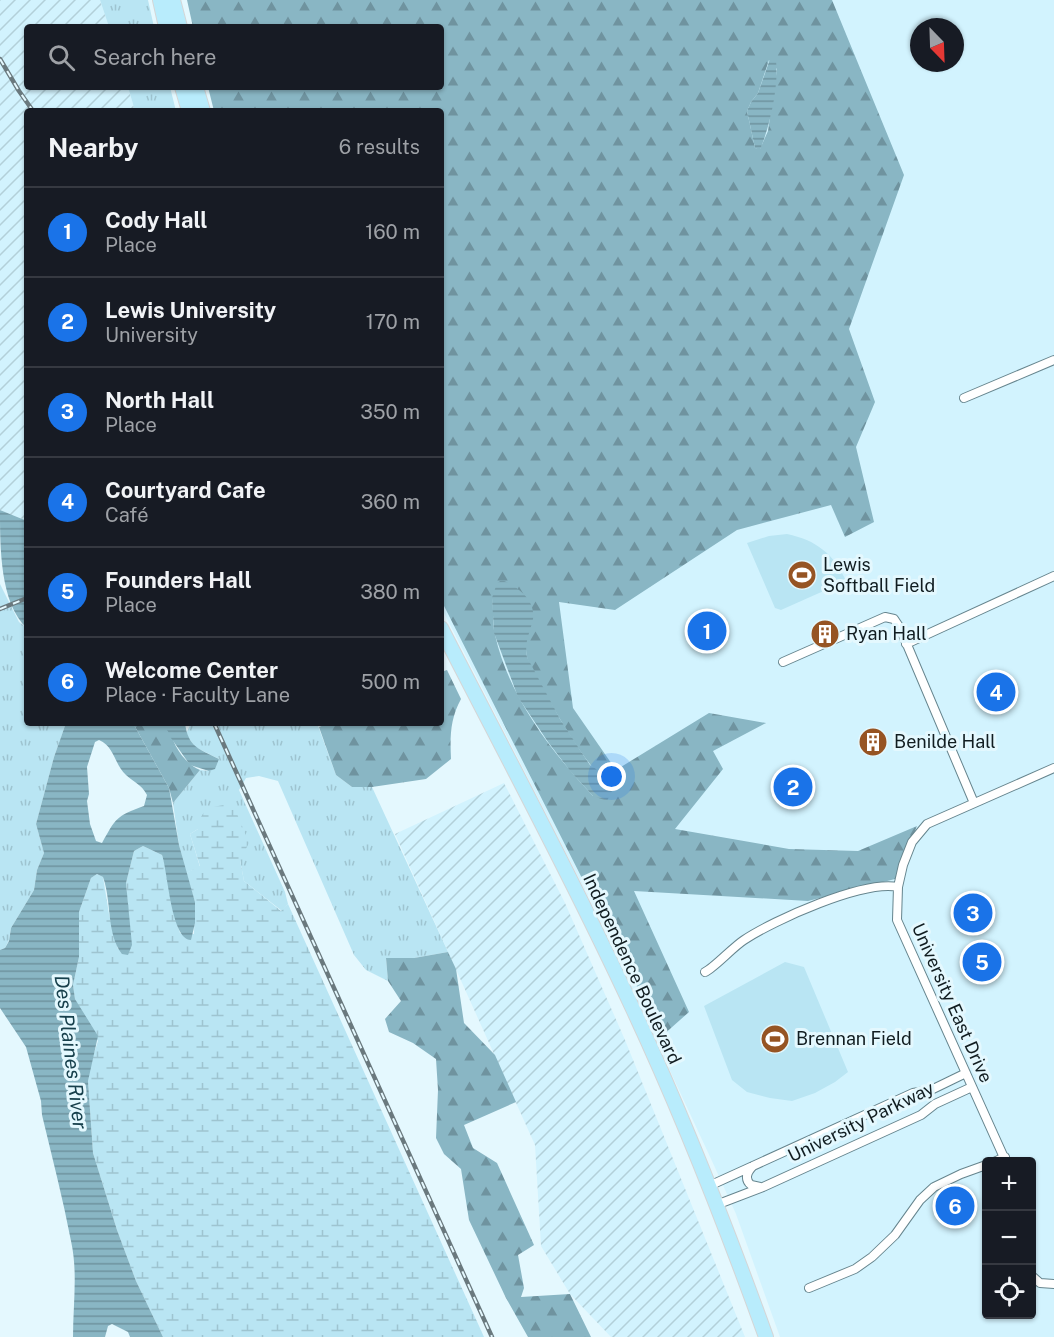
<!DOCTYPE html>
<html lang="en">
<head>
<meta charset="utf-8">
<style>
  :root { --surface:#171b24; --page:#20242c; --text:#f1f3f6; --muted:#9ea1a6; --line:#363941; --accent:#1a73e8 }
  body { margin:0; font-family:"Public Sans",sans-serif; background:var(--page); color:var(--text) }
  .controls { position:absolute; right:18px; bottom:18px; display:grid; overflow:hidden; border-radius:6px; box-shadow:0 2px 4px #0004 }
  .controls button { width:54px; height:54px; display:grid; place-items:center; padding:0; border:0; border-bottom:2px solid var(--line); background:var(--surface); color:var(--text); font:30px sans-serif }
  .compass { position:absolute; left:910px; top:18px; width:54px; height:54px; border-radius:50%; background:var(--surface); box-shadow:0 2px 4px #0004; rotate:157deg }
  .you { position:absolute; left:612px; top:777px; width:21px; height:21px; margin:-15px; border:4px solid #fff; border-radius:50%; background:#1a73e8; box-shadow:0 0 0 9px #1a73e833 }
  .badge { display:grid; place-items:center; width:39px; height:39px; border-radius:50%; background:var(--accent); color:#fff; font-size:20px; font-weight:700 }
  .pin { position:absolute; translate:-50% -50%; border:3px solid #fff; box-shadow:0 2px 6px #0006 }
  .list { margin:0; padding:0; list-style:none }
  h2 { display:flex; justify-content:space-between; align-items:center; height:78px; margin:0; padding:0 24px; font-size:26px }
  h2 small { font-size:20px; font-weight:400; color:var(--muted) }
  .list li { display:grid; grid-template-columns:39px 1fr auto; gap:18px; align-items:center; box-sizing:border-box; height:90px; padding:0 24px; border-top:2px solid var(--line) }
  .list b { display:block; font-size:22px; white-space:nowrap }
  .list p { margin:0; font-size:20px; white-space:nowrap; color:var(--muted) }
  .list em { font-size:20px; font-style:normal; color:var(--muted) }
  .icon { flex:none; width:33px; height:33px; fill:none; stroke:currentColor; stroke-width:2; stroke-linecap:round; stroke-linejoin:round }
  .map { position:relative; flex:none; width:1054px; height:1337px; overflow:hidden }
  .search { position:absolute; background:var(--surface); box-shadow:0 2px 4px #0004; left:24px; top:24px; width:420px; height:66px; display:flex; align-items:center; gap:15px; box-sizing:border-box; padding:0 21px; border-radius:6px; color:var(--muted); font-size:22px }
  .panel { position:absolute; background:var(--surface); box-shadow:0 2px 4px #0004; left:24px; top:108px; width:420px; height:618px; border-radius:6px }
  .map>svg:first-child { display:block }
  .built { fill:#d2f3fe; fill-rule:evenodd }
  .industrial { fill:url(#industrial-furrows) }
  .grass { fill:url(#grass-tufts) }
  .forest { fill:url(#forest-firs); fill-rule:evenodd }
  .wetland { fill:url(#wetland-marsh) }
  .pitch { fill:#b9e5f3 }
  .water { fill:url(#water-rules); fill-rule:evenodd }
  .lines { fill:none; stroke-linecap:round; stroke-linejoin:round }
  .street-casing { stroke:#66858e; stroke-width:10 }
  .primary-casing { stroke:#d4d6d7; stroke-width:16 }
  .street { stroke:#fff; stroke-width:8 }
  .primary { stroke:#b8ecfc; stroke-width:14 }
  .rail-casing { stroke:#6a797e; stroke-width:4.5 }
  .rail { stroke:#e4f8fe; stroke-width:2; stroke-dasharray:7; stroke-linecap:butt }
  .labels { text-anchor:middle; stroke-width:6; stroke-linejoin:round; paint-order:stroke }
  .poi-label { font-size:18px; fill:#111d21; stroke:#e4f8fe; text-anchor:start }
  .street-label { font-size:18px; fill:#111d21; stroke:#e4f8fe }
  .water-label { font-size:20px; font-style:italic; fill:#17404c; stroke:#e4f8fe }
</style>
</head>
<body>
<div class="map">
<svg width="1054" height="1337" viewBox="0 0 1054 1337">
  <defs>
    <pattern id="industrial-furrows" width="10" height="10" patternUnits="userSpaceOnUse" patternTransform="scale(1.5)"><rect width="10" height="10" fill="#d2f3fe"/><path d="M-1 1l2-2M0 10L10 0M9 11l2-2" fill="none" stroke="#b3d0d9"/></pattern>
    <pattern id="grass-tufts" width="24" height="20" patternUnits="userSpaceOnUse" patternTransform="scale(1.5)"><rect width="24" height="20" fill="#b9e5f3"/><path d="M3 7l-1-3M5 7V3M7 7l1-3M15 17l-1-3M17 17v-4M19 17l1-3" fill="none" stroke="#9ec4d0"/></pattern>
    <pattern id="forest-firs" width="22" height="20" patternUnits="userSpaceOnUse" patternTransform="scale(1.5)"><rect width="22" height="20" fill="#89b6c4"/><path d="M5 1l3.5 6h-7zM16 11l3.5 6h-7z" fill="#6f939f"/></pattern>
    <pattern id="wetland-marsh" width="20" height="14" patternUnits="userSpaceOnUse" patternTransform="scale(1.5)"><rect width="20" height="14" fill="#b9e5f3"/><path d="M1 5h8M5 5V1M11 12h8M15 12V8" fill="none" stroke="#9ec4d0"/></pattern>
    <pattern id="water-rules" width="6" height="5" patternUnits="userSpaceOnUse" patternTransform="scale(1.5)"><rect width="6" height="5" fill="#89b6c4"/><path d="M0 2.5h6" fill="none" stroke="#6f939f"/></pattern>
  </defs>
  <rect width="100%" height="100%" fill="#e4f8fe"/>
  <path class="built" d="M196,0h858v1337h-274l-44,-123 -24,-53 -115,-247 -156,-307v-580zM919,27h36v36h-36zM986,1162h46v152h-46z"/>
  <path class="industrial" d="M0,0h100l9,27h-82v60h101l7,24h-108v410l-27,-11z
    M504,783l61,120 60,137 120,297h-134l-41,-43 -29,-48 -6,-101 -140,-311z"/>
  <path class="grass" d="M100,0h48l6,27h-45z
    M128,87h42l6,24h-41z
    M0,584l19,38 8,6v95h39l-12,34 -18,67 8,29 -7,17 -3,20 -23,38 -2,12 -4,8 -5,2z
    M191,723h126l19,52 16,12h20l76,165 -34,6h-28l2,23 -22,-11 -12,-15 -76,-174 -19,-5 -13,2 -7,12 46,102 3,12 -6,7 -38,-30 -4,-21 -42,-31 -8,5 10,33 -14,6 -7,-28 -6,-42 27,-33 9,1 10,-12 -24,-12 -9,-13z"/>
  <path class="forest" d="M187,0h645l72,175 -55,154 26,73 -19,45 18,75 -29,15 -14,-32 -94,25 -122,80 -56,-8 14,106 43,62 93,-57 57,10 -53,28 10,18 -48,60 114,20 69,2 59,-25 -22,53 -87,22 -174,-10 55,121 -27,24 -221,-436v-489h-227l-6,-24h233v-60h-248zM769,60l8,9 -9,62 -8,18 -5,-1 -8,-37 4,-9 7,-9zM492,598c10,13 25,26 32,40 3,6 1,15 4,22 12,25 57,108 78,120l-13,16c-42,-45 -84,-99 -98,-161 -3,-12 -1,-25 -3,-37z
    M447,670l14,29c-11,20 -11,38 -10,60l-25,20 -54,8h-20l-16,-12 -17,-48 10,-4h112v-51z
    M133,723h37c-1,17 13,40 30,47l-27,33 -4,-15z
    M448,952l8,17 8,54 31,32 21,47 -52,23 9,23 24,15 37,82 -16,10 6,33 -3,9 49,-3 21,43h-63l-22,-39 -37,-78 -8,-51 -17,-15 -8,-16 2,-48 -2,-31 -23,-16 -24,-11 -4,-13 16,-18 -13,-20 -2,-23h28z"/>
  <path class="wetland" d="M233,804l16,39 -9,17 4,21 37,30 7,-7 196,433h-321l-27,-56 -19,-51 -24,-77 -5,-72 2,-16 8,-24 -23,-42 -2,-14 6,-28v-45l12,-34 6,-4 6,3 6,37 9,35 13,-1 -5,-65 8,-32 9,-5 19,9c9,25 9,52 18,78l14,1 1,-32 -9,-29 14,-7 -10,-32 8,-5c3,-24 15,-22 35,-25z"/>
  <path class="pitch" d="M787,534c29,6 47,20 59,47l-65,29 -6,-2 -28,-65 22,-7z
    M785,962l19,5 44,105 -13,10 -20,11 -23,8 -22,-3 -23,-6 -15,-12 -28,-74z"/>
  <path class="water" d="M770,59l6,2c3,24 -6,65 -16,89l-5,-2 -8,-37 4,-9 7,-9z
    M0,510l27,11v107c-27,-24 -27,-81 -27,-118z
    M502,580c15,6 34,20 31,39 -3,14 -9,23 -6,38l33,62 20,31 10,15 6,4 17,20 -6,12 -14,-5 -22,-24 -23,-30 -30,-45 -24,-64 -2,-35 5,-15z
    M66,723h67l36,65 10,57 16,57v21l-4,17c-20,0 -23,-68 -29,-85l-19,-9 -9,5 -8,32 6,62 -4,10 -6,-1c-16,-21 -10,-52 -19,-77l-6,-3 -6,4 -12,34v45l-6,28 2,14 23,37 -10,45 5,72 24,77 19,51 27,56h-33l-2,-5 -16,-8 -4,2 -3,11h-32c0,-32 5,-65 -2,-96 -8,-42 -19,-84 -29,-126l-1,-14 -15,-54 -26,-39v-58l5,-2 4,-7 2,-13 23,-38 3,-20 7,-17 -8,-29 18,-67zM99,740c16,7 15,24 27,35 9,8 15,9 21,20l-3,11c-28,10 -28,12 -42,37l-6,-2 -6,-17 -3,-23 2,-7 -2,-27 8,-25z
    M170,723h15c3,24 14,26 34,36l-4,10 -6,2 -19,-6 -19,-27 -4,-9z"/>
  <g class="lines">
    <g class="street-casing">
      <path id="street" d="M964,398l90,-38
        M906,644l148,-68
        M783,662l102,-45 9,2 6,9 74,175
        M705,972c9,-4 28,-25 39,-32 30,-20 119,-60 154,-53
        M994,1162l11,-5
        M1006,1162l-109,-242 1,-33 5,-22 9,-23 15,-18 127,-56
        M753,1166c-6,6 -9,13 -2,19l9,2
        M709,1186l204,-93 18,-3 35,-17
        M716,1205l47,-18 158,-72 14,-11 37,-17
        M1032,1276l8,7 14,1
        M809,1288l46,-19 17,-12 23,-22 25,-35 14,-13 27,-13 25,-9"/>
    </g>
    <g class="primary-casing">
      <path id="primary" d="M160,0l6,27
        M173,0l7,27
        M182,87l7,24
        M196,87l7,24
        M441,628c65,127 132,252 192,381 50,107 93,217 133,328"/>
    </g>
    <use href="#street" class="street"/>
    <use href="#primary" class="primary"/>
    <g class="rail-casing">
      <path id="rail" d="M0,59l19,32 14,20
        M0,609l27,-11
        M214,723l278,614"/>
    </g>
    <use href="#rail" class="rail"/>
  </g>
  <defs>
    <g id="stadium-disc" transform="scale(1.5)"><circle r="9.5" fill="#965423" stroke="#e4f8fe"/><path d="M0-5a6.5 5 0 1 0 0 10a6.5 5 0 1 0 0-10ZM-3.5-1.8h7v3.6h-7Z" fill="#fff"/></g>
    <g id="building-disc" transform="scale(1.5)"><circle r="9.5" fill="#965423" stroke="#e4f8fe"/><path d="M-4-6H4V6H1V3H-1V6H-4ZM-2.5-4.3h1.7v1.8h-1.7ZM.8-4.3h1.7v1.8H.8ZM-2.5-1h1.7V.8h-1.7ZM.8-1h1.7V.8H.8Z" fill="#fff"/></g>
  </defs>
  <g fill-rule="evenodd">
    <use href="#stadium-disc" x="802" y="575"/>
    <use href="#building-disc" x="825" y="634"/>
    <use href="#building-disc" x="873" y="742"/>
    <use href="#stadium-disc" x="775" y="1039"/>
  </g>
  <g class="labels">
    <g class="poi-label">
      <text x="823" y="571">Lewis<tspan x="823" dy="21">Softball Field</tspan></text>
      <text x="846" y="640">Ryan Hall</text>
      <text x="894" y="748">Benilde Hall</text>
      <text x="796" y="1045">Brennan Field</text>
    </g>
    <g class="street-label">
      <text transform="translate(632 969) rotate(65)" y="6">Independence Boulevard</text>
      <text transform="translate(952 1003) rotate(66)" y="6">University East Drive</text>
      <text transform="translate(861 1122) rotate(-26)" y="6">University Parkway</text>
    </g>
    <g class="water-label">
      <text transform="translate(71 1052) rotate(83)" y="7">Des Plaines River</text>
    </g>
  </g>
</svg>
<div class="controls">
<button>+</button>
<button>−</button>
<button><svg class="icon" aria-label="locate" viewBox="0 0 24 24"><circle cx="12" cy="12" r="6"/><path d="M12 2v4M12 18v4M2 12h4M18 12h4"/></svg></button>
</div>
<svg class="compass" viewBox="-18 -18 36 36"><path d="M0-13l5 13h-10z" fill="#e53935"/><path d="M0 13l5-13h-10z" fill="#9ea1a6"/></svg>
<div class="you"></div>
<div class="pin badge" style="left:707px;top:631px">1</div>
<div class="pin badge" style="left:793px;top:787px">2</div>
<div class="pin badge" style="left:973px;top:913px">3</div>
<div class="pin badge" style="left:996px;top:692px">4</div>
<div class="pin badge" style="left:982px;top:962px">5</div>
<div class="pin badge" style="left:955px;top:1206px">6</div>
<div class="search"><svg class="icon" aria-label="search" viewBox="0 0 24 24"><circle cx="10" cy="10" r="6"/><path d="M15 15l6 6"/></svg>Search here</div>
<section class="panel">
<h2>Nearby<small>6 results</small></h2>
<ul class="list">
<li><span class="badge">1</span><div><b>Cody Hall</b><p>Place</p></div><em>160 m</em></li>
<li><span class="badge">2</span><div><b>Lewis University</b><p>University</p></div><em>170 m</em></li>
<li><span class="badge">3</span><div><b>North Hall</b><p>Place</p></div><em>350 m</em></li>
<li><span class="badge">4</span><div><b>Courtyard Cafe</b><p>Café</p></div><em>360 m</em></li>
<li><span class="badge">5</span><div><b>Founders Hall</b><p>Place</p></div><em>380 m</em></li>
<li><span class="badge">6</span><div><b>Welcome Center</b><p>Place · Faculty Lane</p></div><em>500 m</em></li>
</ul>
</section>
</div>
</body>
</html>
